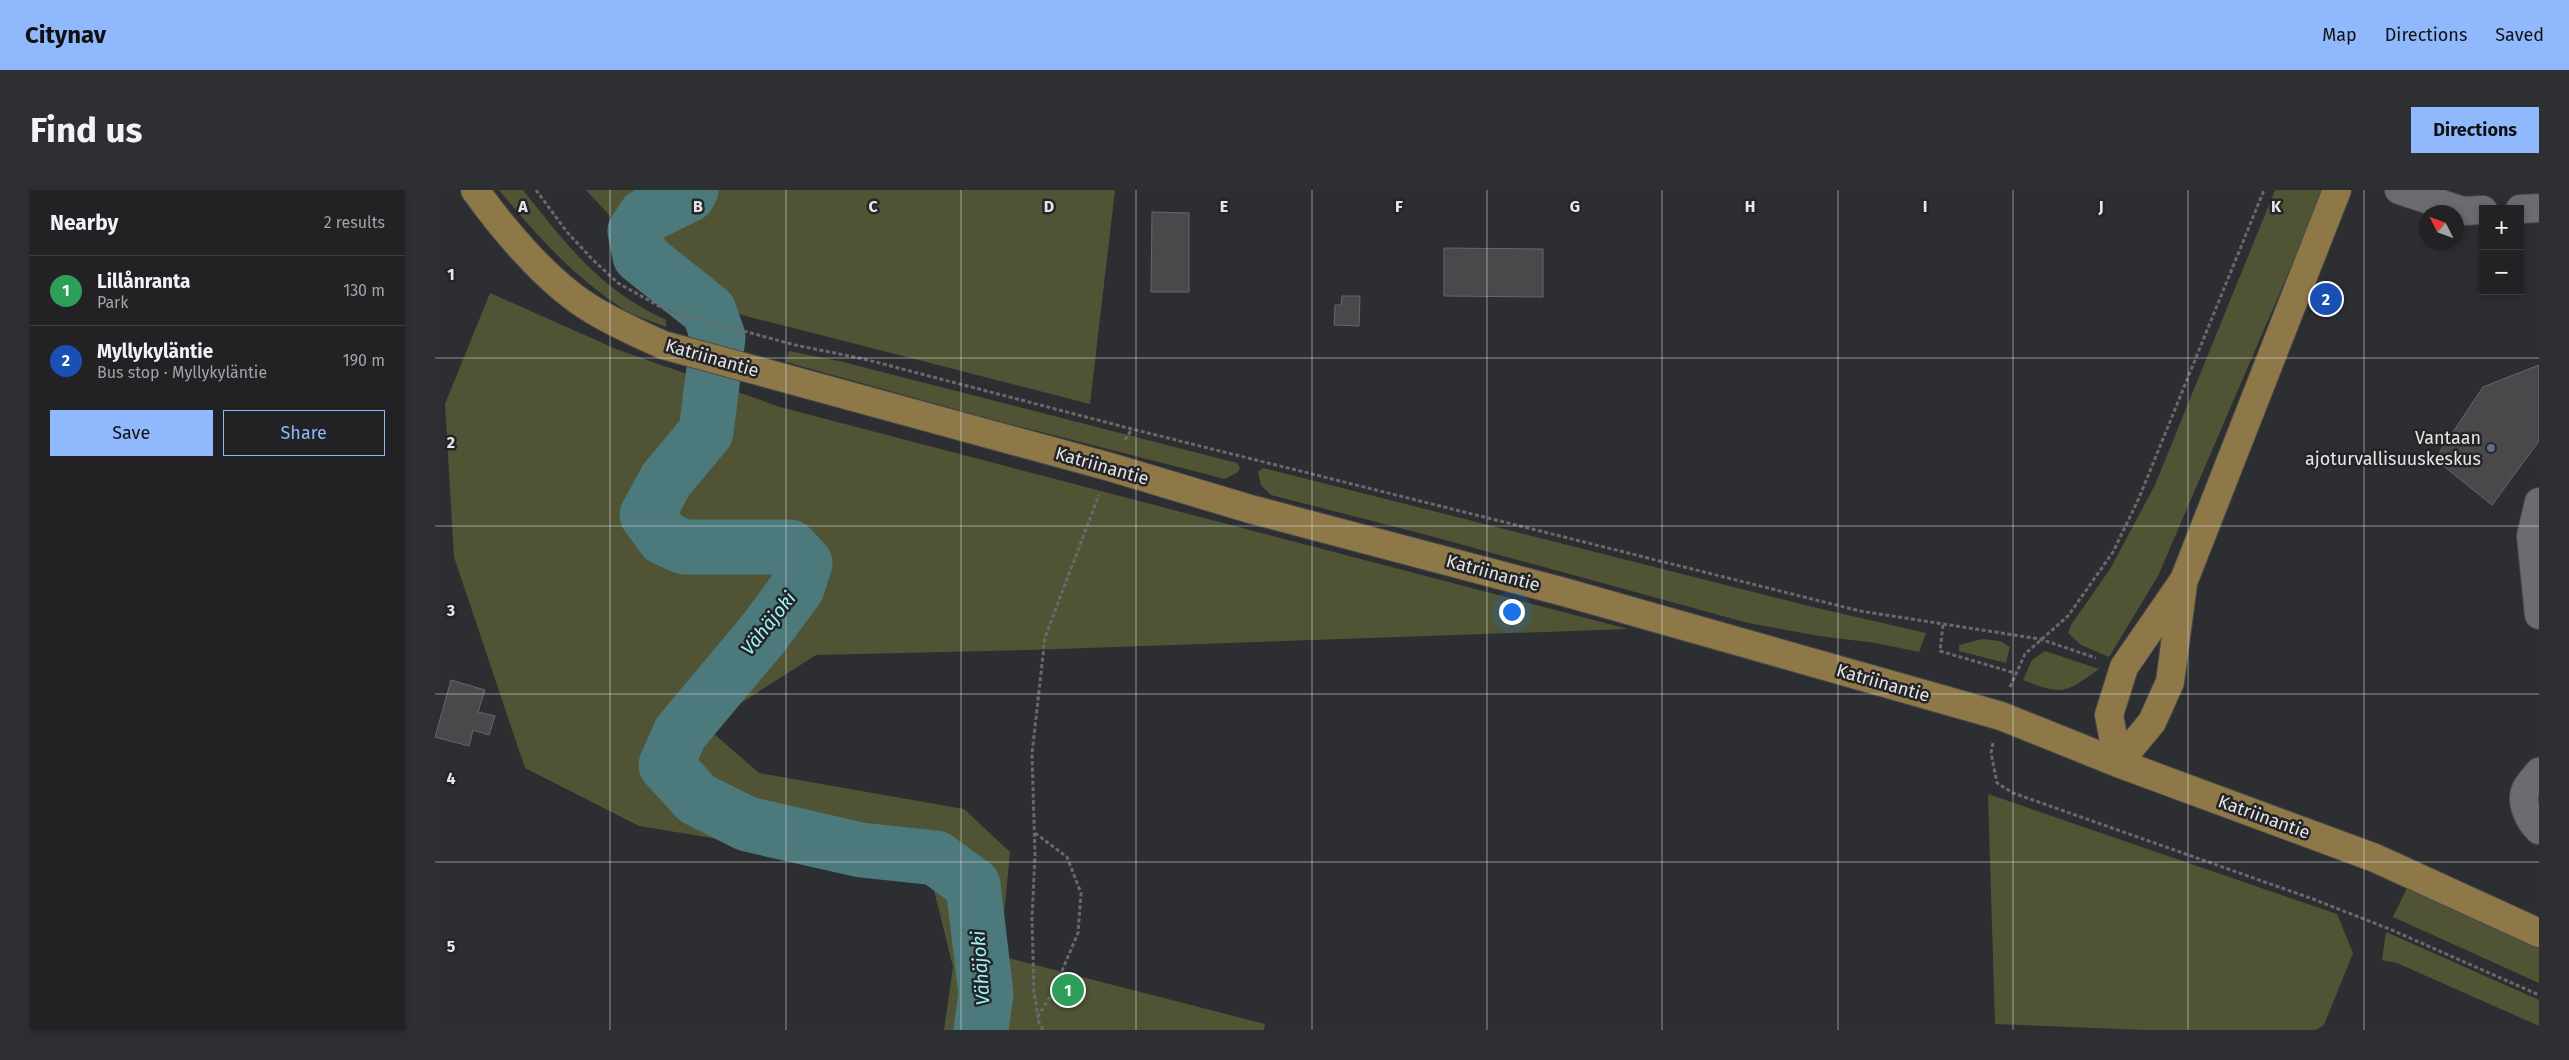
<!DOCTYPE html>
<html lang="en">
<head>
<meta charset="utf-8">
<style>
  :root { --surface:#222225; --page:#2e2f32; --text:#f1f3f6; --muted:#a2a4a7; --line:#3f3f42; --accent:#8fb8fd }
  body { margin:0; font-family:"Fira Sans",sans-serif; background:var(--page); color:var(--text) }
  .controls { position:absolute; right:15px; top:15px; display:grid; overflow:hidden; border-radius:0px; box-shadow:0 2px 8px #0003 }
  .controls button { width:45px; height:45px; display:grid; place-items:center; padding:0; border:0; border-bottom:1px solid var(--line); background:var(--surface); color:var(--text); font:25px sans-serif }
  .compass { position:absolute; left:1984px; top:15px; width:45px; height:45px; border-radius:50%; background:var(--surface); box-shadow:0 2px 8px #0003; rotate:312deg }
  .you { position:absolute; left:1076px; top:421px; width:18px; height:18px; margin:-12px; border:4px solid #fff; border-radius:50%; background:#1a73e8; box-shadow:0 0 0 8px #1a73e833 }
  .badge { display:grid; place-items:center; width:32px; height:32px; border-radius:50%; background:var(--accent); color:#fff; font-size:16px; font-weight:700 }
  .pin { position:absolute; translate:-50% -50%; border:2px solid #fff; box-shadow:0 1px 5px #0006 }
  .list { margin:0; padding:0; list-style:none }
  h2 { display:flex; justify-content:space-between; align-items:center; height:65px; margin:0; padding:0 20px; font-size:21px }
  h2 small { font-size:16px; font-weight:400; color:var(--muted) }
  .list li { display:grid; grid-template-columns:32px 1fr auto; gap:15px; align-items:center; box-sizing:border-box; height:70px; padding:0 20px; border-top:1px solid var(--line) }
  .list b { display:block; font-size:19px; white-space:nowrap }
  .list p { margin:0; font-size:16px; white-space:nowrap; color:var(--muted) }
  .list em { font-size:16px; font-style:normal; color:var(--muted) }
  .actions { display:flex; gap:10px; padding:15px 20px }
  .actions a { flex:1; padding:11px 0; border:1px solid var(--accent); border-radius:0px; text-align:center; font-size:18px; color:var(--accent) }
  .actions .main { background:var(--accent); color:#111 }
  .map { position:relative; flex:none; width:2104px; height:840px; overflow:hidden; border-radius:0px }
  header { display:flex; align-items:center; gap:30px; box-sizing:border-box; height:70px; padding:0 25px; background:var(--accent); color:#111 }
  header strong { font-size:24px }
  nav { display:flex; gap:28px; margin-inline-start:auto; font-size:18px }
  .intro { display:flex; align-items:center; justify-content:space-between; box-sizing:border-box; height:120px; padding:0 30px }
  h1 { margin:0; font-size:35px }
  .button { padding:12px 22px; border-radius:0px; background:var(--accent); color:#111; font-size:18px; font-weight:700 }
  main { display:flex; gap:30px; padding:0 30px }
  aside { flex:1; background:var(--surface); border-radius:0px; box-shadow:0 2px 8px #0003 }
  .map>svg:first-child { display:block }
  .green { fill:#505434 }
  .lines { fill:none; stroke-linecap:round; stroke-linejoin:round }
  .river { stroke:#4b797c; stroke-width:55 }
  .building { fill:#4a484a; stroke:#686668 }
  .minor-casing { stroke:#48494b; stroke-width:30 }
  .major-casing { stroke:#48494b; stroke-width:30 }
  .path { stroke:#68696b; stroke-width:3; stroke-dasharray:4 2.5; stroke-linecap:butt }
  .minor { stroke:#6b6c6f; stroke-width:28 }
  .major { stroke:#8e7848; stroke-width:28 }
  .grid { fill:none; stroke:#e6e6e8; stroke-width:1; stroke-opacity:0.55 }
  .service-dot { fill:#5c6f8a; stroke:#242527; stroke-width:2 }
  .labels { text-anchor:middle; stroke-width:5; stroke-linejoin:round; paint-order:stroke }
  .street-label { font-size:18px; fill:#e6e6e8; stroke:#242527 }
  .poi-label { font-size:18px; fill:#e6e6e8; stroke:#242527; text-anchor:end }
  .water-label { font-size:19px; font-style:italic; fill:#9ff2f7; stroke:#242527 }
  .grid-label { font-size:16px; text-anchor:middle; font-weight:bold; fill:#e6e6e8; stroke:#242527; stroke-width:5; stroke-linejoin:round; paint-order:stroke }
</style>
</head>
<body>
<header>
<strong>Citynav</strong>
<nav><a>Map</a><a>Directions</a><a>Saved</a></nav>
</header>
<div class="intro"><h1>Find us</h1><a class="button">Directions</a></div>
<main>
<aside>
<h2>Nearby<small>2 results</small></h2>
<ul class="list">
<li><span class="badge" style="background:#2e9e5b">1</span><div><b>Lillånranta</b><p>Park</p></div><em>130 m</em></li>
<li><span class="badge" style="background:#1a4fb4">2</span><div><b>Myllykyläntie</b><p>Bus stop · Myllykyläntie</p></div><em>190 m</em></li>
</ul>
<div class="actions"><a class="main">Save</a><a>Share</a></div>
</aside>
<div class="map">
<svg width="2104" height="840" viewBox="0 0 2104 840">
  <rect width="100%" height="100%" fill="#2d2e31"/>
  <path class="green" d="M64,0h24c44,55 76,99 143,130v7c-14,-6 -30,-10 -43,-18 -49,-32 -87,-74 -124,-119z
    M151,0h529l-25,214 -348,-89 -84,-47z
    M1840,0h47l-1,7 -163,379 -49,81 -28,-12 -13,-12 3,-8 39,-56 45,-84z
    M55,103l126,56 164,58 848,222 -599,21 -213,5 -111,71 54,47 205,36 46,43 -10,104 265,68 -1,6h-320l9,-63 -23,-93 -291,-48 -114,-58 -71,-211 -9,-153z
    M354,161l50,10 398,102 3,5 -2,4 -13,7 -227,-58 -212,-59z
    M828,278l550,139 113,26 -7,19 -43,-9 -57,-7 -71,-13 -321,-88 -156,-40 -10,-10 -3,-13z
    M1547,449l18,2 10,6 -4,16 -47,-12v-6z
    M1610,461l54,18c-33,24 -37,27 -76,11l9,-20z
    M1553,604l349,120 16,39 -29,72 -8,5h-173l-148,-6z
    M1972,698l132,58v37l-146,-66z
    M1951,742l153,68v26l-142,-63 -15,-3z"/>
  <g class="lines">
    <path class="river" d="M256,0l-3,5 -43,21 -10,15 5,25 69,55 9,26 -12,95 -40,48 -19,35 17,23 20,9h106l15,16 -8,25 -34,46 -83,99 -14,32 31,34 50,25 114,26 75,8 37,27 13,109 -5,36"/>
  </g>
  <path class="building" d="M717,22l37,1v79h-38z
    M1009,58l99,1v48l-99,-1z
    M907,106h18l-1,30 -25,-1 1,-20h6z
    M2104,175v76l-47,64 -57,-46 48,-72z
    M16,490l34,10 -7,22 17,4 -6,19 -16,-5 -4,16 -34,-9z"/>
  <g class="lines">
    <g class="minor-casing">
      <path id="minor" d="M1964,0l64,21 20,-1
        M2085,19l19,-1
        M2104,312l-8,34 8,79
        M2104,582c-4,5 -10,11 -13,17 -6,13 3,32 13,41"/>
    </g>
    <g class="major-casing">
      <path id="major" d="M40,0c28,39 70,89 110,115 24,16 52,28 78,40l447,122 140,42 314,83 437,124 117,47 257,95 164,75
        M1683,573l-9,-48 15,-48 60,-87 153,-390
        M1683,573l34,-41 18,-40 13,-98"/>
    </g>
    <path class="path" d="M101,0l31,42 26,28 25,23 48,27 129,35 69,14 268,70 728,182 180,28 56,19
      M690,250l7,-11
      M1508,435l-3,26 75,22
      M1575,497l15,-33 43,-38 45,-64 26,-54 125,-308
      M1558,553l-2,10 6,30 16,10 300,106 79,31 147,65
      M600,643l32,24 14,36 -3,40 -25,59 -15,24
      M608,840l-4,-7 -5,-30 -2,-74 3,-64 -3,-101 13,-117 54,-142"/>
    <use href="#minor" class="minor"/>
    <use href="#major" class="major"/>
  </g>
  <path class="grid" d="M175,0v840M351,0v840M526,0v840M701,0v840M877,0v840M1052,0v840M1227,0v840M1403,0v840M1578,0v840M1753,0v840M1929,0v840M0,168h2104M0,336h2104M0,504h2104M0,672h2104"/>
  <circle class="service-dot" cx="2056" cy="258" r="5"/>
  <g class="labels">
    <g class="street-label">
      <text transform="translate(277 168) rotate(16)" y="6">Katriinantie</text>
      <text transform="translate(667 276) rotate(16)" y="6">Katriinantie</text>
      <text transform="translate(1058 383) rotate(15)" y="6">Katriinantie</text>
      <text transform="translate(1448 493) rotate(16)" y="6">Katriinantie</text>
      <text transform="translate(1829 627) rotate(20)" y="6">Katriinantie</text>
    </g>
    <g class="poi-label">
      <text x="2046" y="254">Vantaan<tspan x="2046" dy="21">ajoturvallisuuskeskus</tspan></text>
    </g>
    <g class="water-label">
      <text transform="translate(333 433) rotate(-51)" y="7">Vähäjoki</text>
      <text transform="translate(545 778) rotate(-94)" y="7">Vähäjoki</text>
    </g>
  </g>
  <g class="grid-label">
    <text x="88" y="22">A</text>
    <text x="263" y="22">B</text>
    <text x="438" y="22">C</text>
    <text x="614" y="22">D</text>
    <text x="789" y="22">E</text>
    <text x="964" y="22">F</text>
    <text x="1140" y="22">G</text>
    <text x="1315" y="22">H</text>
    <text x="1490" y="22">I</text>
    <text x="1666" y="22">J</text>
    <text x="1841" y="22">K</text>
    <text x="16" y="90">1</text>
    <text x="16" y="258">2</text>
    <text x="16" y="426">3</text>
    <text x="16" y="594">4</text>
    <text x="16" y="762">5</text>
  </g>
</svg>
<div class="controls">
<button>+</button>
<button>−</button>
</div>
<svg class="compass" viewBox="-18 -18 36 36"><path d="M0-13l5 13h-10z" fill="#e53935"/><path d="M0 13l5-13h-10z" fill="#a2a4a7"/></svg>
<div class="you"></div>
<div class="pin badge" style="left:633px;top:800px;background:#2e9e5b">1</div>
<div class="pin badge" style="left:1891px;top:109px;background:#1a4fb4">2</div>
</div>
</main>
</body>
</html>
